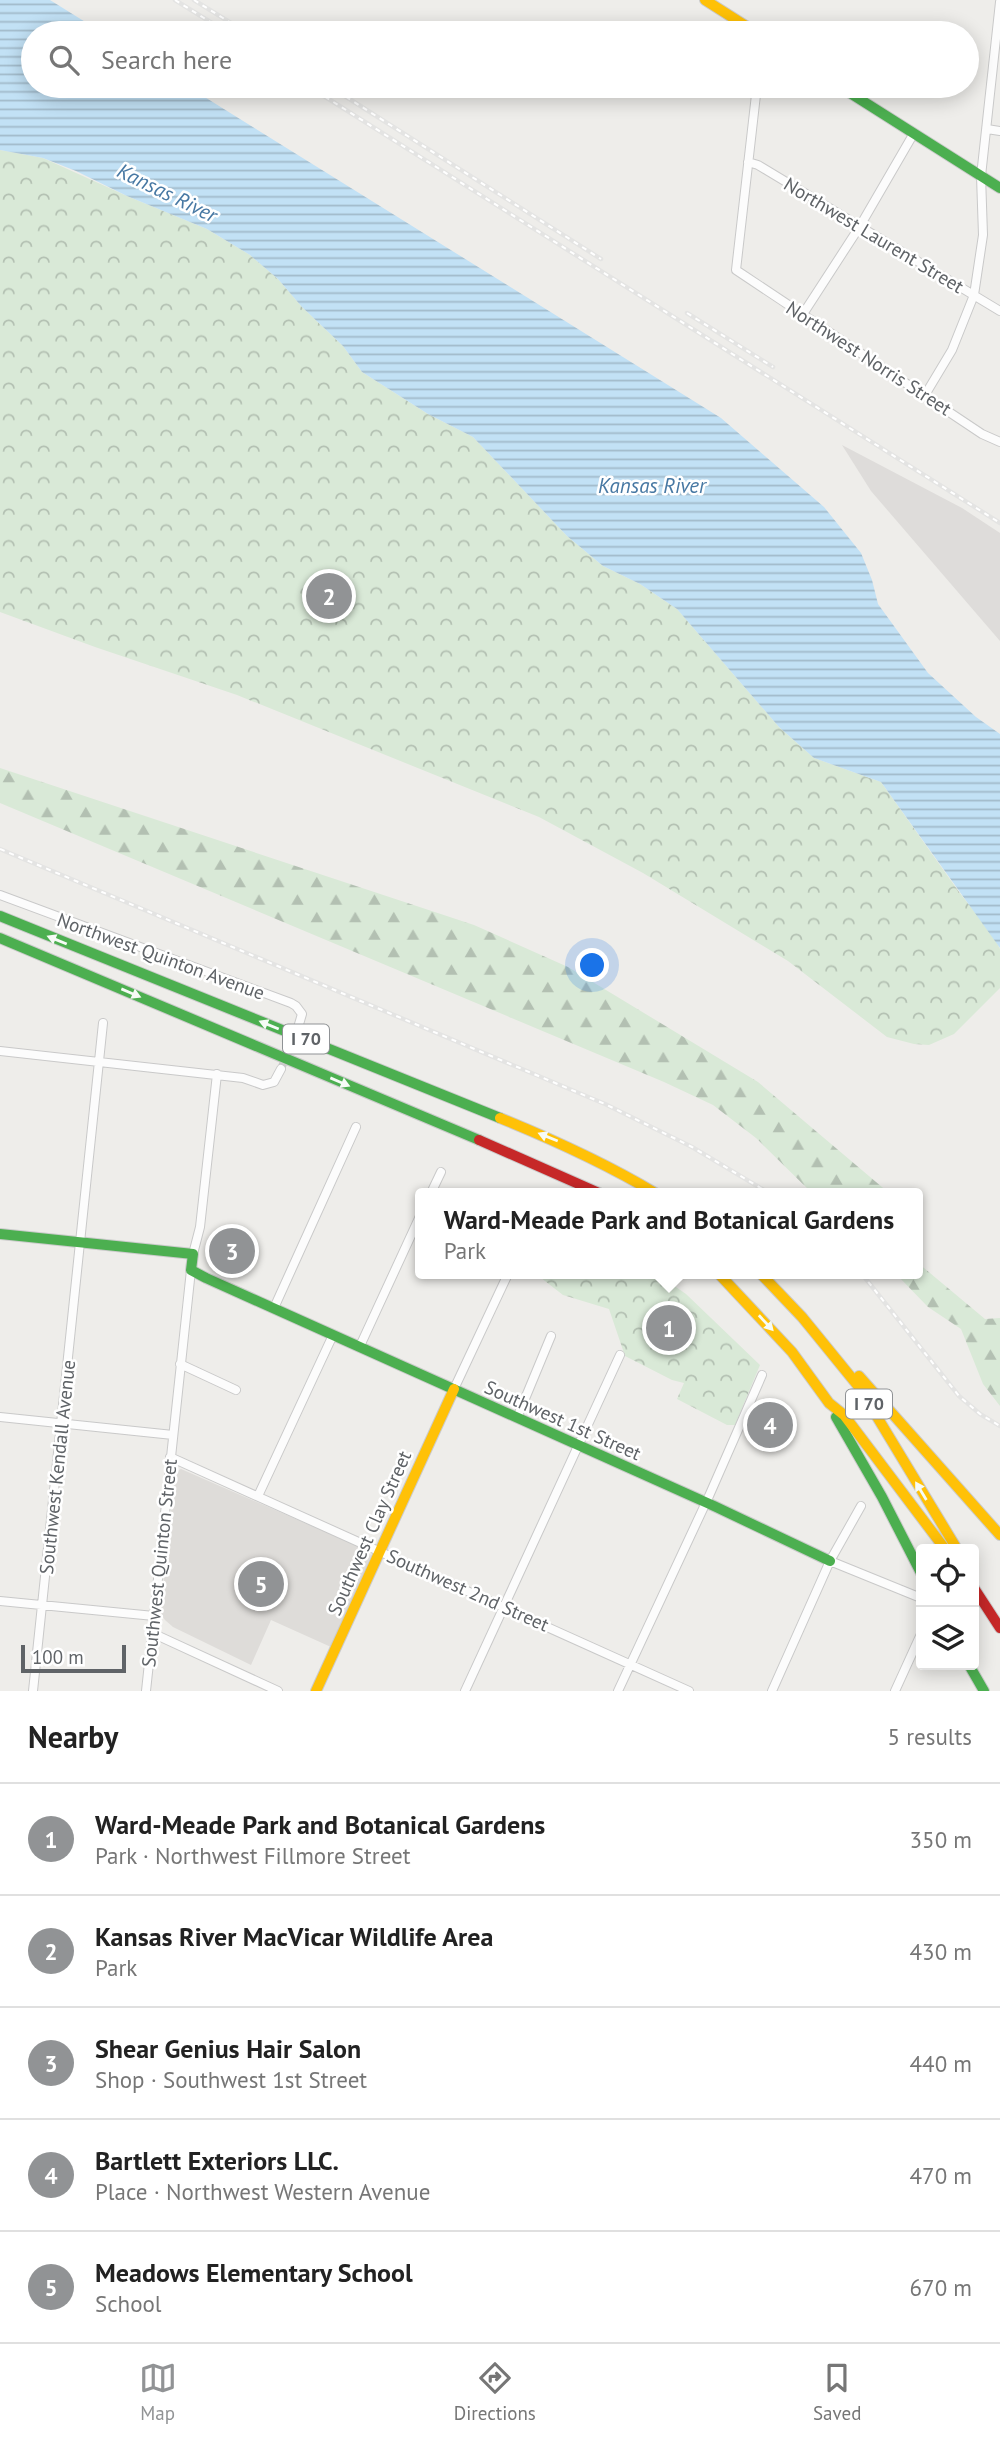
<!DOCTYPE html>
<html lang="en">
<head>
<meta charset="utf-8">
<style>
  :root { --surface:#fff; --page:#f2f2f2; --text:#222; --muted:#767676; --line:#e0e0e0; --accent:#919395 }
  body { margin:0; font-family:"PT Sans",sans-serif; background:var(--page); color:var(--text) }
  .controls { position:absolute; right:21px; bottom:21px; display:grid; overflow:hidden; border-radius:7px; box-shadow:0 4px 18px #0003 }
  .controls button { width:63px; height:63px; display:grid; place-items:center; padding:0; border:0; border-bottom:2px solid var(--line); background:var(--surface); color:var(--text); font:35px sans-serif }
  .scale { position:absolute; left:21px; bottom:18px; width:105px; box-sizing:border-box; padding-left:7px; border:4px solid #5f6367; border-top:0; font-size:19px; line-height:24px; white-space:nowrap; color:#5f6367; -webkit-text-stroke:5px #fff; paint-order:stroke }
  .you { position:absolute; left:593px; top:966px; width:24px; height:24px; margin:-18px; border:5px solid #fff; border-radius:50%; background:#1a73e8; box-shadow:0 0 0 10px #1a73e833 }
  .badge { display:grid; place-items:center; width:46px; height:46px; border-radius:50%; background:var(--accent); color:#fff; font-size:23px; font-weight:700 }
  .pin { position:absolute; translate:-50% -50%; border:4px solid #fff; box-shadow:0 2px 7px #0006 }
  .popup { position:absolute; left:415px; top:1188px; width:508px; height:91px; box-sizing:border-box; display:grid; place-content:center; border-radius:7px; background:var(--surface); filter:drop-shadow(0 2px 5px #0005); font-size:23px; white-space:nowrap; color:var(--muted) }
  .popup b { font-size:26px; color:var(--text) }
  .popup::after { content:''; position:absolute; left:50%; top:100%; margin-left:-14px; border:14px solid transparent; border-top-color:var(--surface) }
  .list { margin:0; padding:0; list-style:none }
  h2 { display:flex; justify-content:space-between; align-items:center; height:91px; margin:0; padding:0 28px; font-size:30px }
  h2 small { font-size:23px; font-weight:400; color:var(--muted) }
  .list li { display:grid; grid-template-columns:46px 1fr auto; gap:21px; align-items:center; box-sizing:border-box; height:112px; padding:0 28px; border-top:2px solid var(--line) }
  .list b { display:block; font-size:26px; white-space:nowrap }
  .list p { margin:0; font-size:23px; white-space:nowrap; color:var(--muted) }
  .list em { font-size:23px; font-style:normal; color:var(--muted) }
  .icon { flex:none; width:38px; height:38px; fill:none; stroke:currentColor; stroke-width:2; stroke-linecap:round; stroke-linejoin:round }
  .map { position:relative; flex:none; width:1000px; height:1691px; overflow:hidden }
  .search { position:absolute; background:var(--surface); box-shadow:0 4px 18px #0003; left:21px; right:21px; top:21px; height:77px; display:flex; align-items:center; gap:18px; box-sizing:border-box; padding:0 24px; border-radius:38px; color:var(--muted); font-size:26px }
  .sheet { height:651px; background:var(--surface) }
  nav { display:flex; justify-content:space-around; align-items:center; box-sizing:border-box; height:98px; border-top:2px solid var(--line); background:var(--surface); font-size:19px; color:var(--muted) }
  nav a { display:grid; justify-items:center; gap:4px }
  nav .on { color:var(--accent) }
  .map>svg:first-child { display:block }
  .industrial { fill:#dedcda }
  .education { fill:#dedcd9 }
  .forest { fill:url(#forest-firs) }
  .park { fill:url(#park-crowns) }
  .water { fill:url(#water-rules) }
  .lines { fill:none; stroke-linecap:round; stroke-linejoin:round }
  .street-tunnel { stroke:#cacac9; stroke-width:8; stroke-dasharray:8 4; stroke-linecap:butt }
  .street-casing { stroke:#c9c9c9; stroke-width:10 }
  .fast-casing { stroke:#cbcbcb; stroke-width:12 }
  .slow-casing { stroke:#cbcbcb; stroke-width:12 }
  .jam-casing { stroke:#cbcbcb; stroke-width:12 }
  .street { stroke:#fcfcfc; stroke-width:8 }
  .fast { stroke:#4caf50; stroke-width:10 }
  .slow { stroke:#ffc107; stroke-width:10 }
  .jam { stroke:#c62828; stroke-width:10 }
  .rail-casing { stroke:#e4e4e3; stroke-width:4.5 }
  .rail { stroke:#fff; stroke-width:2; stroke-dasharray:5; stroke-linecap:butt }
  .oneway { fill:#f6fbf6 }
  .labels { text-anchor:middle; stroke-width:5; stroke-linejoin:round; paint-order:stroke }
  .shield { fill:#fff; stroke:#8f9295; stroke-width:2 }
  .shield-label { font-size:18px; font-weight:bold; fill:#5f6367 }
  .street-label { font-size:19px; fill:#5f6367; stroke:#fff }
  .water-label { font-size:21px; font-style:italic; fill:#4778a3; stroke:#fff }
</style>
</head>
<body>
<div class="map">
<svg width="1000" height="1691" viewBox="0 0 1000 1691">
  <defs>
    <pattern id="forest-firs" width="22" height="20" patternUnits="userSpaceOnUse" patternTransform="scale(1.75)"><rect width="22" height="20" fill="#d9e9d7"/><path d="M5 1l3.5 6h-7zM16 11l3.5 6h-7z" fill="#b3c0b2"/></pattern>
    <pattern id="park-crowns" width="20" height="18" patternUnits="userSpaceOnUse" patternTransform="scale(1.75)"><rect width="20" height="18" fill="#d9e9d7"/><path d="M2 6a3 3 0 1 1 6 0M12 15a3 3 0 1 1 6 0" fill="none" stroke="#b3c0b2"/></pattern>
    <pattern id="water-rules" width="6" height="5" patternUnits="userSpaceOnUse" patternTransform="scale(1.75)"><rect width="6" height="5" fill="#c2e1f5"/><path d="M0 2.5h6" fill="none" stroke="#a1baca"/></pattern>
  </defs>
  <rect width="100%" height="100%" fill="#eeedea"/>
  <path class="industrial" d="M842,445l120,63 38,25v108l-129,-150z"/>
  <path class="education" d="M181,1469l188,82 2,5 -40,91 -60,-27 -20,45 -78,-38 -8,-7 -5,-7 15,-141z"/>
  <path class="forest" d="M0,768l474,157 94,42 190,115 131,111h-77l-56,-55 -43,-33 -49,-23 -664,-279z
    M918,1263l67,56 15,-1v88l-17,-22 -22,-55 -33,-22 -32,-33h21z"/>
  <path class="park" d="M0,150l43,8 84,38 80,33 43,26 28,24 24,28 41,39 19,26 66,42 45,23 94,99 36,30 37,18 37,25 102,118 35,31 67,24 78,110 34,43 7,14v39l-46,46 -25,11 -15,-1 -27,-7 -99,-76 -145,-88 -104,-56 -302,-122 -142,-48 -95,-35z
    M536,1274h121l29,20 74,71 -25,60h-8l-50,-26 7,-16 -12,-3 -47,-24 -16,-47 -46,-14z"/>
  <path class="water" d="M0,0h50l53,33h-70v53h154l534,332 103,89 37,46 11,27 6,24 50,69 48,44 24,17v214l-119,-166 -67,-24 -35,-31 -102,-118 -37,-25 -37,-18 -36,-30 -94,-99 -45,-23 -66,-42 -19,-26 -41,-39 -24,-28 -28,-24 -43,-26 -80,-33 -51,-25 -33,-13 -43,-8z"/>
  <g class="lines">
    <path class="street-tunnel" d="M281,1069l15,-37"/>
    <g class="street-casing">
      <path id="street" d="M757,86l-21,184 246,164 18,8
        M987,129l13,2
        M748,162l10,3 242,146
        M803,314l57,-88 54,-93
        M925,395l27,-45 22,-55 9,-60 -2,-59 19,-174
        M0,895l291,108 5,3 6,8 -5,17
        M0,1051l243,27 20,7 11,-3 7,-13
        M431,1193l10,-21
        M193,1254l7,-27 17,-153
        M274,1308l82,-181
        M360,1346l60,-130
        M180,1364l56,26
        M454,1389l54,-115
        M0,1417l173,18
        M517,1418l34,-82
        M170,1457l519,234
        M258,1496l75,-161
        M830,1561l91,37
        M0,1601l154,15
        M152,1633l126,58
        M33,1691l70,-668
        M146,1691l45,-421
        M465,1691l155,-336
        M618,1691l91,-195 53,-121
        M772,1691l58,-130 31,-55
        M895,1691l26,-57"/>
    </g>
    <g class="fast-casing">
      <path id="fast" d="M839,86l161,102
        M0,916l500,202
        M0,938l479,202
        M0,1234l193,20 -2,16 15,8 508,228 116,55
        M836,1417l46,80 39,76
        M969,1665l15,26"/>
    </g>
    <g class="slow-casing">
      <path id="slow" d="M705,0l52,33
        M500,1118c54,22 105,45 155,75
        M719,1274l73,78 37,51 15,12 101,134
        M761,1274l41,43 57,70 98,162
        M859,1376l141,159
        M316,1691l138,-302"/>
    </g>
    <g class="jam-casing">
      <path id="jam" d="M479,1140l120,53
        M974,1588l26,40"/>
    </g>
    <use href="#street" class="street"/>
    <use href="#fast" class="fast"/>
    <use href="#slow" class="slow"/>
    <use href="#jam" class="jam"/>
    <g class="rail-casing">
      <path id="rail" d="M175,0l53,33
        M194,0l53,33
        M308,86l692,437
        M329,86l272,173
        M687,313l86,54
        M0,849l605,255 87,43 77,46
        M862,1274l97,122 21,18 20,12"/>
    </g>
    <use href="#rail" class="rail"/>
  </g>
  <defs><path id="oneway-solid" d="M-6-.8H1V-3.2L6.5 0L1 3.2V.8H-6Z" transform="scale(1.75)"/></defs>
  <g class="oneway">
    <use href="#oneway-solid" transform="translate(57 940) rotate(-158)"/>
    <use href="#oneway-solid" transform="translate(131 993) rotate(23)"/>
    <use href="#oneway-solid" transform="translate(269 1025) rotate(-158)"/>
    <use href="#oneway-solid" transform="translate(340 1082) rotate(23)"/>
    <use href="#oneway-solid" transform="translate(548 1137) rotate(-158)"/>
    <use href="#oneway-solid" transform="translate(766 1323) rotate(47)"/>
    <use href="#oneway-solid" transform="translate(921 1491) rotate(-121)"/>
  </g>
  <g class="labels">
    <g class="shield">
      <rect x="283" y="1024.5" width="46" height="29" rx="5"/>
      <rect x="846" y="1389.5" width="46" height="29" rx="5"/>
    </g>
    <g class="shield-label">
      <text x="306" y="1045">I 70</text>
      <text x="869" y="1410">I 70</text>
    </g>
    <g class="street-label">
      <text transform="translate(874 235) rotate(31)" y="7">Northwest Laurent Street</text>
      <text transform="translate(869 358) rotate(33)" y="7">Northwest Norris Street</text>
      <text transform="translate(161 956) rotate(20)" y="7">Northwest Quinton Avenue</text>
      <text transform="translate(563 1420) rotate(24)" y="7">Southwest 1st Street</text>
      <text transform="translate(57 1467) rotate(-84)" y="7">Southwest Kendall Avenue</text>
      <text transform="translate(369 1533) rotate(-66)" y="7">Southwest Clay Street</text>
      <text transform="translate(159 1563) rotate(-84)" y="7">Southwest Quinton Street</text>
      <text transform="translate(468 1590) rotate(24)" y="7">Southwest 2nd Street</text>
    </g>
    <g class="water-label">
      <text transform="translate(167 193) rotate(26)" y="7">Kansas River</text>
      <text x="652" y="493">Kansas River</text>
    </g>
  </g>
</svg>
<div class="controls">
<button><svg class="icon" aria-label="locate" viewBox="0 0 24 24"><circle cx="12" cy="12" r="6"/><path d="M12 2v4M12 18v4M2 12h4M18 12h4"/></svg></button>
<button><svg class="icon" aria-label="layers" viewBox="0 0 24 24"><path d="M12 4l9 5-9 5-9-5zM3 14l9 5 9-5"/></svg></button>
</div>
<div class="scale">100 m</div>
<div class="you"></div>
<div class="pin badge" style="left:669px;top:1328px">1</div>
<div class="popup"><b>Ward-Meade Park and Botanical Gardens</b>Park</div>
<div class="pin badge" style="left:329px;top:596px">2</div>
<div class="pin badge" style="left:232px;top:1251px">3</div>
<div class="pin badge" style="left:770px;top:1425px">4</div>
<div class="pin badge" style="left:261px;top:1584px">5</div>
<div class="search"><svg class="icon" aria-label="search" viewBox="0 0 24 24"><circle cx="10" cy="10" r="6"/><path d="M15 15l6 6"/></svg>Search here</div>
</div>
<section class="sheet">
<h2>Nearby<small>5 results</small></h2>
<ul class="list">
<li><span class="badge">1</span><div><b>Ward-Meade Park and Botanical Gardens</b><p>Park · Northwest Fillmore Street</p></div><em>350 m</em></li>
<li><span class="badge">2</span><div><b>Kansas River MacVicar Wildlife Area</b><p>Park</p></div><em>430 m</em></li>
<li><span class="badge">3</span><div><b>Shear Genius Hair Salon</b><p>Shop · Southwest 1st Street</p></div><em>440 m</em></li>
<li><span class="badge">4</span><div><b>Bartlett Exteriors LLC.</b><p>Place · Northwest Western Avenue</p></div><em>470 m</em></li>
<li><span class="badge">5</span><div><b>Meadows Elementary School</b><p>School</p></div><em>670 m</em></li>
</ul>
</section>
<nav>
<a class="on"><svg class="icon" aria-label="map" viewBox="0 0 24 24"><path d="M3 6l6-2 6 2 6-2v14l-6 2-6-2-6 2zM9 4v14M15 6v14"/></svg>Map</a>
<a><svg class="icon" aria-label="directions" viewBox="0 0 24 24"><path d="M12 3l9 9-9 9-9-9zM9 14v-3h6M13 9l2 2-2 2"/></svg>Directions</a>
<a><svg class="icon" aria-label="saved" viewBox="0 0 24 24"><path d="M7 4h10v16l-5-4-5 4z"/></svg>Saved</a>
</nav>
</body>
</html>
